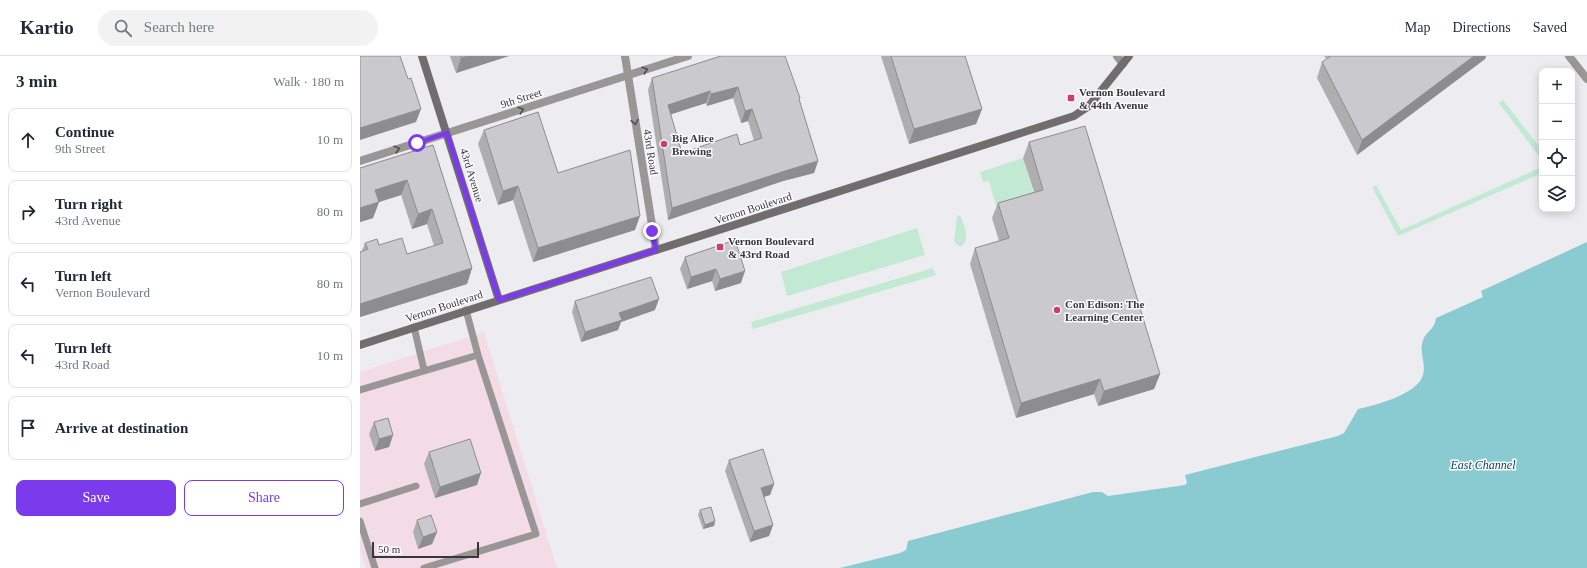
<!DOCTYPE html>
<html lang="en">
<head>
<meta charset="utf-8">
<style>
  :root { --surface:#fff; --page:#f2f2f3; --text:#1f2937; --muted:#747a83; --line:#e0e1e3; --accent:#7c3aed }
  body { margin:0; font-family:"Times New Roman",serif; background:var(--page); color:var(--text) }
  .controls { position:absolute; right:12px; top:12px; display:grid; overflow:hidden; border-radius:8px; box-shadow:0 2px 10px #0003 }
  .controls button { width:36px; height:36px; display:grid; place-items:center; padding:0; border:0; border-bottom:1px solid var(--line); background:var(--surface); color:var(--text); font:20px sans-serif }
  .scale { position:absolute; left:12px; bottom:10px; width:107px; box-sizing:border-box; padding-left:4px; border:2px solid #38383a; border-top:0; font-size:11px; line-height:14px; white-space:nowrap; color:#38383a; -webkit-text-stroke:3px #fbfaff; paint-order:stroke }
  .stop { position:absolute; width:12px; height:12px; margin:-9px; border:3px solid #7c3aed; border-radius:50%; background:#fff }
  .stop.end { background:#7c3aed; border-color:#fff; box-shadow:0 1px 4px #0008 }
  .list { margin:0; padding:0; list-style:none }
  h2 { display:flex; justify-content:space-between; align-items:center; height:52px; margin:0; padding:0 16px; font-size:17px }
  h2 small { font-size:13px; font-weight:400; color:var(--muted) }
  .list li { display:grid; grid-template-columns:26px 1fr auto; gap:12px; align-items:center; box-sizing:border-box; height:64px; margin:0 8px 8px; padding:0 8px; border:1px solid var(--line); border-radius:8px }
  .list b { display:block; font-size:15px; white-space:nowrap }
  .list p { margin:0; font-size:13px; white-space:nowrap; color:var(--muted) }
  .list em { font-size:13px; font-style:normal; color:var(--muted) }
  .actions { display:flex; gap:8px; padding:12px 16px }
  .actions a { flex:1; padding:9px 0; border:1px solid var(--accent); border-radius:8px; text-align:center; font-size:14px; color:var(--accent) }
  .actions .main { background:var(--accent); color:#fff }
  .icon { flex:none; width:22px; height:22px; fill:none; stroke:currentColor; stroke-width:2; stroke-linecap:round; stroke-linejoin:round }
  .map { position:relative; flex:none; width:1227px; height:512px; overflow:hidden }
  header { display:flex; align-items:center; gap:24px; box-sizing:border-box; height:56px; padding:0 20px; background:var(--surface); border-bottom:1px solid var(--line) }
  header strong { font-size:19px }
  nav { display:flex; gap:22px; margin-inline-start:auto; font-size:14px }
  .search { width:280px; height:36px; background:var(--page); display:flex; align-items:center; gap:10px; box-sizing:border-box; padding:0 14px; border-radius:22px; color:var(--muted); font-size:15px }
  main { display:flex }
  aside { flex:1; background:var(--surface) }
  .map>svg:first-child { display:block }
  .industrial { fill:#f4dce7 }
  .green { fill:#c2e9d2 }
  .water { fill:#89cbd0 }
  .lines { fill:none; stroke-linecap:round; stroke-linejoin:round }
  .lane { stroke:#989796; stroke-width:7 }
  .street { stroke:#989796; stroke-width:8 }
  .secondary { stroke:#706d6c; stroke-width:8 }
  .wall { fill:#aeaeb1; fill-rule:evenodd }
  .shaded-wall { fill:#8d8d90 }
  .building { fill:#cacace; stroke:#8d8d90; fill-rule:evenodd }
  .oneway { stroke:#505051 }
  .route { stroke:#7c3aed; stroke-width:5 }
  .poi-dot { fill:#cd3f6a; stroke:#fbfaff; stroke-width:1.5 }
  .labels { text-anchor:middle; stroke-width:3; stroke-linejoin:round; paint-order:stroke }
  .poi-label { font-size:11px; font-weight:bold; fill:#38383a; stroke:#fbfaff; text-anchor:start }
  .street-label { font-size:11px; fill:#38383a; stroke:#fbfaff }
  .water-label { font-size:12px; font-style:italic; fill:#0b484d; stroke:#fbfaff }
</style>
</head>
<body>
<header>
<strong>Kartio</strong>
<div class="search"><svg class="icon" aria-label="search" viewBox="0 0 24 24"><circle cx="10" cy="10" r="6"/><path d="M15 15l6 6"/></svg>Search here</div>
<nav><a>Map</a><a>Directions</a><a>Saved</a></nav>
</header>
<main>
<aside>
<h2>3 min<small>Walk · 180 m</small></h2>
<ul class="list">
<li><svg class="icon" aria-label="ahead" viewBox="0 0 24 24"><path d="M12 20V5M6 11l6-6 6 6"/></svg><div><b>Continue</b><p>9th Street</p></div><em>10 m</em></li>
<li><svg class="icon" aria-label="right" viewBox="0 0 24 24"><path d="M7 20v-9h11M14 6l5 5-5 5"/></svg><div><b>Turn right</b><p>43rd Avenue</p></div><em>80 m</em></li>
<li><svg class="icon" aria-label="left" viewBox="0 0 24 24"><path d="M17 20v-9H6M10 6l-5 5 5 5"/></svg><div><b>Turn left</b><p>Vernon Boulevard</p></div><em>80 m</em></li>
<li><svg class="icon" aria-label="left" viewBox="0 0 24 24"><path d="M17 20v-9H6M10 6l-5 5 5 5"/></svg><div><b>Turn left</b><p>43rd Road</p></div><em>10 m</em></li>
<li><svg class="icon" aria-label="arrive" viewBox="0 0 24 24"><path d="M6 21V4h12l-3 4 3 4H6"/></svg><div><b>Arrive at destination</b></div></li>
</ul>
<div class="actions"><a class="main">Save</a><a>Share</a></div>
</aside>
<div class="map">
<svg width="1227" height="512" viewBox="0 0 1227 512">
  <rect width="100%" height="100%" fill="#ededf1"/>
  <path class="industrial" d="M124,276l73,236h-191l-6,-19v-177z"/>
  <path class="green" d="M1143,44l39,50v10l-43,-57z
    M663,102l14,47 -38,11 -10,-35 -6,1 -3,-10z
    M1182,111v6l-144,63 -26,-49 4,-2 25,45z
    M599,159l2,2c3,9 10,23 0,29l-4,-1 -3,-4 3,-24z
    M557,172l8,27 -138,41 -6,-24z
    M573,212l3,7 -183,54 -2,-7z"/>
  <path class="water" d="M1227,186v326h-747l60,-15 6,-3 2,-9 185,-49h9l6,4 77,-11 2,-2 -2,-8 153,-39 6,-3 14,-24c18,-4 60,-15 65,-34 3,-11 -3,-21 -1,-31 3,-14 12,-12 14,-26l47,-21 -2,-6z"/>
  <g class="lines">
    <path class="lane" d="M54,271l10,43
      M0,334l118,-35
      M0,448l56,-18
      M0,465l15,47
      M64,512l112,-34 -58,-179 -12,-45"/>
    <path class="street" d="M265,0l31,194
      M757,0l6,8
      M1209,0l18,23
      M0,105l328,-105"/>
    <path class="secondary" d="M62,0l77,244
      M0,289l714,-229 15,-10 40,-50"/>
  </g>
  <path class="wall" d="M90,0h59l-53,17z
    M361,0l79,42 -1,2 19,61 -4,12 -31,8 -115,39 -20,-130 4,-12zM373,42l8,25 7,-2 6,20 -14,4 -58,8 -12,-39 36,-11 1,3z
    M521,0h85h-1l17,53 -6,15 -67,20z
    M964,0h162l-1,3 -128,96 -40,-77 5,-16 5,-3z
    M124,74l74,43 77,57 -102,32 -20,-62 -15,5 -20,-61z
    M669,86l131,232 -6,15 -56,17 -4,-12 -78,24 -46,-154 5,-16 24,-7 -7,-23 6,-15 36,-11 -11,-34z
    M73,89l39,123 -5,16 -107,33v-65l2,-1 3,-8 14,2 28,9 27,-8 -7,-22 -15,5 -11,-34 -22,7 -6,16 -13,4v-54z
    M375,184l6,43 -26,8 -3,-10 -25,8 -7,-20 5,-12z
    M215,245l80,9 -34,12 -3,8 -37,12 -9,-30z
    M14,366l19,13 -4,12 -14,4 -6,-17z
    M69,396l48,33 -42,13 -11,-34z
    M369,404l45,24 -4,11 -7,2 10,28 -4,11 -19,6 -25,-71z
    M340,454l15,11 -1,5 -11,3 -5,-14z
    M57,464l20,12 -5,12 -14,5 -5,-17z"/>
  <path class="shaded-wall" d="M109,0h40l-53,17 5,-15z
    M1114,0h12l-1,3 -128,96 5,-15z
    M378,31l-5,11 -26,8 4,-12z
    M350,35l-4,12 -43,14 5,-12z
    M61,53l-5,13 -56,18v-12z
    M392,53l-4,12 -7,2 4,-12z
    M622,53l-6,15 -67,20 5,-15z
    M458,105l-4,12 -31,8 -115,39 4,-12 116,-38z
    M47,124l-6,15 -22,7 -6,16 -13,4v-14l15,-18z
    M158,130l-5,14 -15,5 5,-14z
    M72,153l-5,15 -15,5 6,-15z
    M280,160l-5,14 -102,32 5,-14z
    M112,212l-5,16 -107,33v-13z
    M356,213l-4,12 -25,8 4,-12z
    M385,215l-4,12 -26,8 5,-12z
    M299,243l-4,11 -34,12 -3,8 -37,12 4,-10 34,-19z
    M800,318l-6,15 -56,17 6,-15z
    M740,323l-6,15 -78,24 5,-15z
    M33,379l-4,12 -14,4 4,-12z
    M121,417l-4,12 -42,13 5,-11z
    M414,428l-4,11 -13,4 4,-11z
    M355,465l-1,5 -11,3 2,-4z
    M413,469l-4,11 -19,6 4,-11z
    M77,476l-5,12 -14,5 5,-12z"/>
  <path class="building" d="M0,0h40l8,23 3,-1 10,31 -61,19z
    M100,0h9l-8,2z
    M361,0h64l15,42 -1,1 19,62 -30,9 -116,38 -20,-130zM378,31l7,24 7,-2 10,29 -22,7 -3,-11 -55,19 -14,-48 42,-14 1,3z
    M531,0h74l17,53 -68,20z
    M971,0h143l-112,84 -40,-78z
    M178,56l20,61 72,-23 10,66 -102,32 -20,-62 -15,5 -19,-61z
    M725,70l75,248 -56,17 -4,-12 -79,24 -46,-155 34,-10 -11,-35 45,-13 -14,-48z
    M73,89l39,123 -112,36v-52l8,-3 -3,-6 12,-4 2,6 23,-7 5,16 36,-11 -11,-34 -14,5 -11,-34 -32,10 4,12 -19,6v-40z
    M375,184l10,31 -25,8 -4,-10 -25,8 -6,-20z
    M291,221l8,22 -40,14 3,7 -37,12 -10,-31z
    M28,362l5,17 -14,4 -5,-17z
    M110,383l11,34 -41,14 -11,-35z
    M403,393l11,35 -13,4 12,37 -19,6 -25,-71z
    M351,451l4,14 -10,4 -5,-15z
    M71,459l6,17 -14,5 -6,-17z"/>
  <defs><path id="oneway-chevron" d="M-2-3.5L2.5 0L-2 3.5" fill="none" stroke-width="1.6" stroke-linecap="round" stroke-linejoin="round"/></defs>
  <g class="oneway">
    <use href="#oneway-chevron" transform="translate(285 14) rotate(-18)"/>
    <use href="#oneway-chevron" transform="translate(161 54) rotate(-18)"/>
    <use href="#oneway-chevron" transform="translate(275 66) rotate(81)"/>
    <use href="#oneway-chevron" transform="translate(37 93) rotate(-18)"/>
  </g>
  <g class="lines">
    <path class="route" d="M57,87l30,-10 52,167 157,-50 -4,-19"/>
  </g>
  <g class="poi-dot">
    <rect x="707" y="38" width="8" height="8" rx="2"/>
    <circle cx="304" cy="88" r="4"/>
    <rect x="356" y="187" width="8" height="8" rx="2"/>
    <circle cx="697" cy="254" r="4"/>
  </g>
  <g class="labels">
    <g class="poi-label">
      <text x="719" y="40">Vernon Boulevard<tspan x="719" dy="13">&amp; 44th Avenue</tspan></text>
      <text x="312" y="86">Big Alice<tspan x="312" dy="13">Brewing</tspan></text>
      <text x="368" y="189">Vernon Boulevard<tspan x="368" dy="13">&amp; 43rd Road</tspan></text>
      <text x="705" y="252">Con Edison: The<tspan x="705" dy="13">Learning Center</tspan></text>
    </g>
    <g class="street-label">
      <text transform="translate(161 42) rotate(-18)" y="4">9th Street</text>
      <text transform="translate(291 96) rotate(81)" y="4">43rd Road</text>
      <text transform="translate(112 119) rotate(73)" y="4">43rd Avenue</text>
      <text transform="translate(393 152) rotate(-18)" y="4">Vernon Boulevard</text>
      <text transform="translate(84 250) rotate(-18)" y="4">Vernon Boulevard</text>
    </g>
    <g class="water-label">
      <text x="1123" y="413">East Channel</text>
    </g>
  </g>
</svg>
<div class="controls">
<button>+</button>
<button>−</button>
<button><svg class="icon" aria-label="locate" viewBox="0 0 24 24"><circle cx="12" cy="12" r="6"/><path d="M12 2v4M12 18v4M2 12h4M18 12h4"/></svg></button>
<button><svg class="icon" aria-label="layers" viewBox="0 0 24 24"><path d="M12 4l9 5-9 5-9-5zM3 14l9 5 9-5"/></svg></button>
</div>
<div class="scale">50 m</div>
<div class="stop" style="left:57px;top:87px"></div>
<div class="stop end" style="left:292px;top:175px"></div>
</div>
</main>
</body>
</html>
